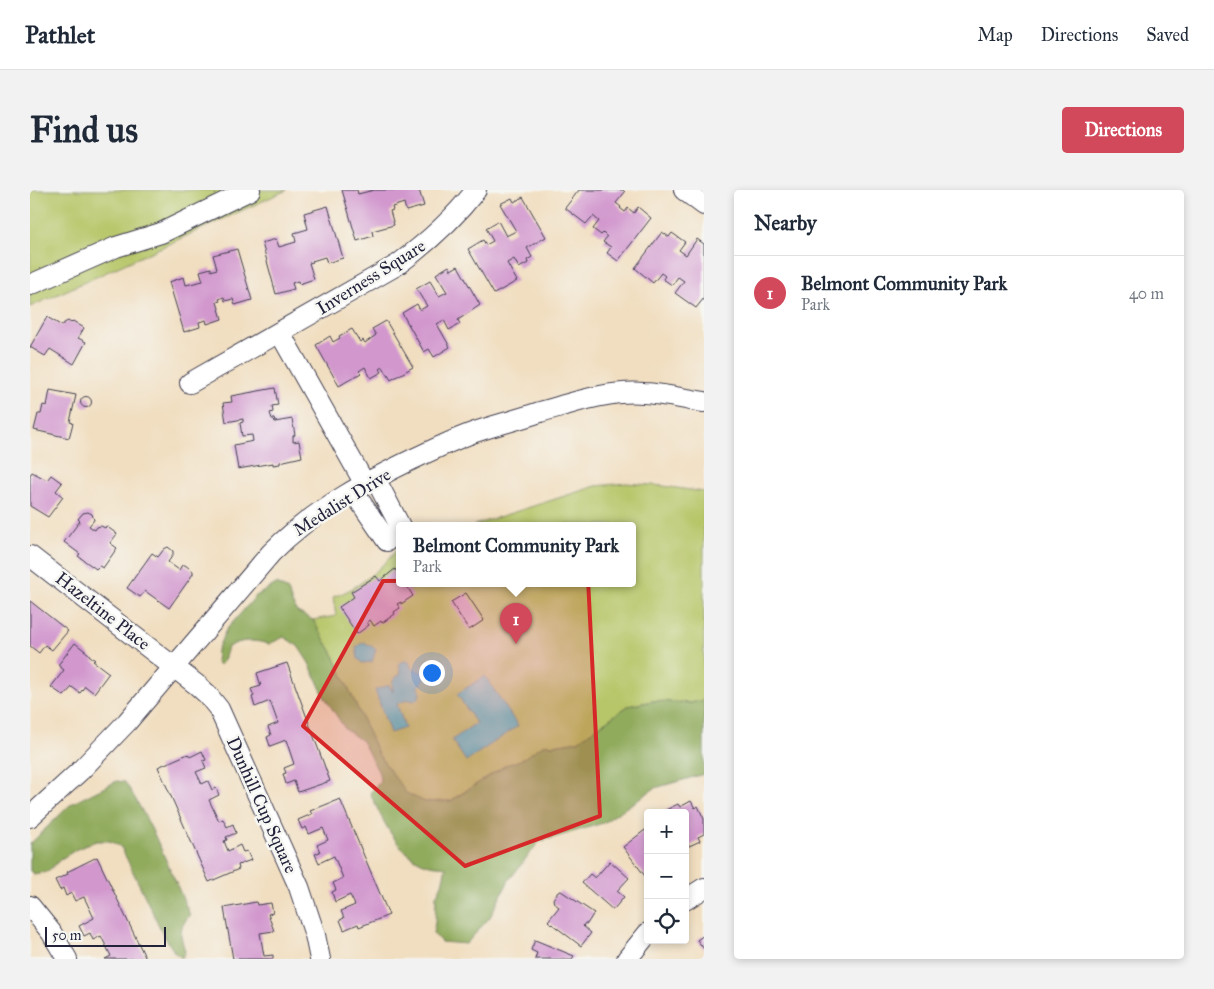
<!DOCTYPE html>
<html lang="en">
<head>
<meta charset="utf-8">
<style>
  :root { --surface:#fff; --page:#f2f2f3; --text:#1f2937; --muted:#747a83; --line:#e0e1e3; --accent:#d1495b }
  body { margin:0; font-family:"IM FELL Great Primer",serif; background:var(--page); color:var(--text) }
  .controls { position:absolute; right:15px; bottom:15px; display:grid; overflow:hidden; border-radius:5px; box-shadow:0 2px 8px #0003 }
  .controls button { width:45px; height:45px; display:grid; place-items:center; padding:0; border:0; border-bottom:1px solid var(--line); background:var(--surface); color:var(--text); font:25px sans-serif }
  .scale { position:absolute; left:15px; bottom:12px; width:121px; box-sizing:border-box; padding-left:5px; border:2px solid #22223b; border-top:0; font-size:14px; line-height:18px; white-space:nowrap; color:#22223b; -webkit-text-stroke:4px #f6f6f2; paint-order:stroke }
  .you { position:absolute; left:401px; top:482px; width:18px; height:18px; margin:-12px; border:4px solid #fff; border-radius:50%; background:#1a73e8; box-shadow:0 0 0 8px #1a73e833 }
  .badge { display:grid; place-items:center; width:32px; height:32px; border-radius:50%; background:var(--accent); color:#fff; font-size:16px; font-weight:700 }
  .pin { position:absolute; translate:-50% -41px; filter:drop-shadow(0 1px 2px #0008) }
  .pin::after { content:''; position:absolute; top:26px; width:18px; height:15px; background:inherit; clip-path:polygon(0 0,100% 0,50% 100%) }
  .popup { position:absolute; left:366px; top:332px; width:240px; height:65px; box-sizing:border-box; display:grid; place-content:center; border-radius:5px; background:var(--surface); filter:drop-shadow(0 1px 4px #0005); font-size:16px; white-space:nowrap; color:var(--muted) }
  .popup b { font-size:19px; color:var(--text) }
  .popup::after { content:''; position:absolute; left:50%; top:100%; margin-left:-10px; border:10px solid transparent; border-top-color:var(--surface) }
  .list { margin:0; padding:0; list-style:none }
  h2 { display:flex; justify-content:space-between; align-items:center; height:65px; margin:0; padding:0 20px; font-size:21px }
  h2 small { font-size:16px; font-weight:400; color:var(--muted) }
  .list li { display:grid; grid-template-columns:32px 1fr auto; gap:15px; align-items:center; box-sizing:border-box; height:75px; padding:0 20px; border-top:1px solid var(--line) }
  .list b { display:block; font-size:19px; white-space:nowrap }
  .list p { margin:0; font-size:16px; white-space:nowrap; color:var(--muted) }
  .list em { font-size:16px; font-style:normal; color:var(--muted) }
  .icon { flex:none; width:28px; height:28px; fill:none; stroke:currentColor; stroke-width:2; stroke-linecap:round; stroke-linejoin:round }
  .map { position:relative; flex:none; width:674px; height:769px; overflow:hidden; border-radius:5px }
  header { display:flex; align-items:center; gap:30px; box-sizing:border-box; height:70px; padding:0 25px; background:var(--surface); border-bottom:1px solid var(--line) }
  header strong { font-size:24px }
  nav { display:flex; gap:28px; margin-inline-start:auto; font-size:18px }
  .intro { display:flex; align-items:center; justify-content:space-between; box-sizing:border-box; height:120px; padding:0 30px }
  h1 { margin:0; font-size:35px }
  .button { padding:12px 22px; border-radius:5px; background:var(--accent); color:#fff; font-size:18px; font-weight:700 }
  main { display:flex; gap:30px; padding:0 30px }
  aside { flex:1; background:var(--surface); border-radius:5px; box-shadow:0 2px 8px #0003 }
  .map>svg:first-child { display:block }
  .green { fill:#b7c669; stroke:#6c7452 }
  .forest { fill:#91ab5d; stroke:#5a664c }
  .water { fill:#53bece; stroke:#3a7084 }
  .building { fill:#d298ce }
  .lines { fill:none; stroke-linecap:round; stroke-linejoin:round }
  .minor-casing { stroke:#413e4f; stroke-width:22 }
  .minor { stroke:#fff; stroke-width:20 }
  .marked { fill:#d62828; fill-opacity:0.2; stroke:#d62828; stroke-width:4; stroke-linejoin:round }
  .labels { text-anchor:middle; stroke-width:5; stroke-linejoin:round; paint-order:stroke }
  .street-label { font-size:18px; fill:#22223b; stroke:#f6f6f2 }
</style>
</head>
<body>
<header>
<strong>Pathlet</strong>
<nav><a>Map</a><a>Directions</a><a>Saved</a></nav>
</header>
<div class="intro"><h1>Find us</h1><a class="button">Directions</a></div>
<main>
<div class="map">
<svg width="674" height="769" viewBox="0 0 674 769">
  <rect width="100%" height="100%" fill="#f6f6f2"/>
  <filter id="ink" filterUnits="userSpaceOnUse"><feTurbulence type="fractalNoise" baseFrequency=".02" numOctaves="2"/><feDisplacementMap in="SourceGraphic" scale="10" xChannelSelector="R" yChannelSelector="G"/><feConvolveMatrix kernelMatrix="1 2 1 2 8 2 1 2 1" color-interpolation-filters="sRGB"/></filter>
  <filter id="wash" filterUnits="userSpaceOnUse"><feTurbulence type="fractalNoise" baseFrequency=".0096" numOctaves="4" result="noise"/><feDisplacementMap in="SourceGraphic" scale="20" xChannelSelector="R" yChannelSelector="G"/><feGaussianBlur stdDeviation="1.12" result="paint"/><feColorMatrix in="noise" values="0 0 0 0 0 0 0 0 0 0 0 0 0 0 0 0 0 1.4 0 .05"/><feComposite in="paint" operator="in"/></filter>
  <g filter="url(#wash)">
    <rect width="100%" height="100%" fill="#f1dec0"/>
    <path class="green" d="M0,0h257l-257,117z
      M596,293l37,3 41,6v208l-13,3 -38,-2 -25,5 -50,35 -24,4h-11l-22,15 -15,5 -56,36 -25,1 -19,-8 -28,-40 -44,-98 -21,-36 23,-4 -3,-19c26,-9 45,-26 63,-46l4,-2v34h232v-58h-158l122,-39z"/>
    <path class="forest" d="M246,394l12,6 3,11 6,11 16,8 21,36 44,98 28,39 19,9 26,-1 55,-36 15,-5 22,-15h11l24,-4 50,-35 25,-5 38,2 13,-3v74l-49,14 -52,35 -64,19 -30,38 -19,37 -24,27 -25,-2 -8,-9 2,-10 1,-27 6,-12 4,-17c-6,-1 -14,-1 -20,-3 -30,-11 -43,-44 -56,-71l10,-11 -1,-9 -17,-32 -17,-12 -21,-33 -15,-33 -11,-17 -14,-9 -15,7c-15,-4 -27,-5 -41,3l-4,13 -4,5 -4,-2 1,-13 9,-20 30,-34z
      M87,591l8,1c27,41 45,88 65,133 -12,14 -10,19 -5,36l-3,7 -7,-5 -11,-17 -43,-89 -11,-6h-14l-19,8 -16,10 -13,12 -14,3 -4,-3v-27l41,-40z"/>
    <path class="water" d="M334,452l12,7 -4,13 -10,1 -4,-4 -2,-12z
      M378,470l4,9 11,4 1,6 -6,8 2,7 -2,5 -6,2 -3,-2 -12,5 8,24 -15,5 -15,-43 14,-5 4,7 -1,-9 2,-4 7,-6 -2,-10z
      M455,486l33,50 -52,35 -14,-21 24,-17 -19,-29z"/>
    <g id="blocks">
      <path class="building" d="M312,0h15l1,4 16,-4h45l5,16 -18,5 -2,-8 -12,4 1,3 -3,1 4,14 -22,6 1,5 -16,5z
        M549,0h44l2,2 -9,11 5,4 -1,1 5,4 3,-4 6,5 4,-6 13,11 -33,43 -11,-8 4,-6 -8,-5 4,-5 -4,-4 -2,2 -8,-6 6,-8 -6,-5 -7,8 -21,-16z
        M493,7l23,40 -19,11 5,9 -5,3 1,3 -9,5 -5,-9 -7,4 10,18 -23,13 -26,-45 15,-9 3,5 7,-4 -7,-13 12,-7 8,15 10,-5 -16,-27 12,-6 2,4z
        M298,16l15,52 -16,5 -2,-6 -13,4 1,1 -4,1 5,16 -15,5 -1,-3 -6,2 2,6 -18,5 -14,-51 14,-4 3,8 17,-5 -2,-9 14,-4 -4,-16z
        M632,42l7,5 3,-4 13,9 -6,8 7,5 11,-16 7,5v54l-8,10 -21,-15 9,-12 -6,-4 -6,8 -9,-6 2,-3 -4,-3 -8,10 -18,-15z
        M207,59l15,51 -17,5 -2,-6 -8,2 -1,-4 -5,2 1,2 -3,1 5,17 -15,5 -1,-4 -7,2 1,5 -16,5 -15,-50 15,-5 2,8 17,-4 -3,-10 11,-3v3l6,-2 -4,-14z
        M419,76l2,4 7,-4 22,39 -22,15 2,4 -11,6 -5,-10 -7,4 13,23 -16,10 -5,-8 -5,3 -22,-39 15,-9 3,6 7,-4 -11,-17 14,-8 9,15 8,-4 -11,-18z
        M17,127l15,9 2,-3 4,-2 3,2 2,-2 11,7 -6,10 8,4 -12,22 -24,-15 -5,7 -15,-9z
        M356,131l27,46 -22,13 -8,-13 -3,2 2,3 -11,6 -6,-11 -6,4 2,2 -22,13 -23,-41 14,-9 3,6 7,-4 -1,-2 13,-7 8,13 3,-2 2,3 11,-8 -4,-6z
        M245,198l3,17 -6,1 1,6 -3,1 2,6h2l1,3 17,-3 3,16 -2,1v6l6,-1 3,16 -22,5v2l-7,1v-2l-35,6 -4,-24 19,-4 -1,-6 -10,1 -2,-13 3,-1v-3l-17,3 -3,-19 9,-1 -1,-6z
        M20,200l26,5 -6,27 3,1 -4,15 -35,-8 4,-16h3l2,-9 4,1z
        M50.5 212a5.5 5.5 0 1 1 11 0a5.5 5.5 0 1 1-11 0Z
        M2,282l15,8 4,-5 11,8 -6,8 7,6 -15,20 -18,-11v-31z
        M58,322l4,2 2,6 -5,6 6,4 2,-3 4,-1 4,2 1,-2 11,8 -7,9 7,5 -14,20 -4,-2 -3,3 -18,-13 2,-2 -16,-12 16,-21 -2,-2 5,-6z
        M138,357l5,4v4l-5,7 11,8 3,-5h3l8,6v3l-24,34 -24,-17 -5,6 -13,-9 25,-35 6,4 6,-8z
        M365,379l5,7v7h5l8,13 -12,8v-2l-4,2 3,4 -6,4 1,2 -13,9 -1,-2 -7,5 -4,-6 -3,2 2,3 -12,9 -18,-27 15,-10 -3,-5 25,-16 4,5z
        M436,403l18,27 -15,10 -18,-28z
        M0,411l38,30 -16,19 -7,-5 -6,8 -9,-7z
        M45,453l14,11v1l6,5 -2,1 16,12 -15,20 -9,-7 -5,7 -8,-6 -8,9 -13,-9 13,-17 -6,-5z
        M257,473l43,118 -32,11 -4,-11 -8,3 -3,-10 3,-1 -2,-5 10,-4 -8,-24 -16,6 -3,-9 4,-2 -3,-8 10,-4 -8,-22 -15,6 -3,-10 2,-1 -3,-7 10,-3 -4,-13z
        M172,561l4,9 -3,1 3,7 -10,4 6,12 6,-3 4,9 4,-2 3,7 -10,5 10,21 4,-2 4,8 6,-3 3,9 -10,4 1,3 -3,1 4,10 12,-6 3,7 4,-1 4,9 -13,5 1,4 -30,13 -51,-115 30,-13 2,3z
        M310,609l49,116 -30,12 -1,-3 -14,6 -4,-10 4,-2 -3,-7 14,-6 -5,-10 -15,7 -3,-10 4,-2 -3,-7 10,-5 -9,-22 -15,7 -4,-9 5,-2 -3,-7 11,-5 -5,-12 -14,6 -3,-7 -4,2 -4,-9 14,-6 -2,-3z
        M661,611l4,7 3,-2 6,13v15l-6,3 2,4 -15,7v-35h-18l-1,-3 12,-6 2,3z
        M615,640l3,4v46l-25,-33z
        M67,667l49,102h-41l6,-3 -10,-20 -8,4 -3,-7 -6,3 -5,-10 15,-8 -10,-21 -9,4 -4,-8 -5,3 -3,-8 -3,2 -5,-10 13,-6 -1,-2z
        M580,671l19,17 -12,13 7,6 -11,13 -31,-27 8,-9 5,4z
        M531,701l33,22 -7,11 -2,-1 -2,3 8,7 -10,13 -33,-25 11,-14 -5,-4 -1,-4 5,-7z
        M226,712l1,3 14,-2 2,10 -5,1 6,17 -14,2 4,23 9,-1v4h-40l-9,-51z
        M674,745v14l-7,-9z
        M505,750l39,16 -2,3h-37l2,-6 -6,-3z"/>
    </g>
  </g>
  <g filter="url(#ink)">
    <use href="#blocks" fill-opacity="0" stroke="#413e4f" stroke-width="1"/>
    <g class="lines">
      <g class="minor-casing">
        <path id="minor" d="M654,0l20,15
          M0,95l86,-38 45,-14 89,-43
          M250,143l85,151
          M160,193l207,-118c30,-22 56,-45 79,-75
          M345,288l25,48
          M323,301l34,50
          M0,366l167,129 10,9 12,15 80,178 16,48 5,24
          M0,627l50,-46 47,-49 144,-169c43,-44 99,-74 155,-100 17,-8 34,-16 52,-22 21,-7 42,-12 62,-19 33,-9 69,-22 104,-19 20,1 40,6 60,9
          M655,710l19,-12
          M0,716l21,26 16,27
          M597,769l21,-26"/>
      </g>
      <use href="#minor" class="minor"/>
    </g>
  </g>
  <path class="marked" d="M558,389l12,237 -135,50 -162,-140 80,-145z"/>
  <g class="labels">
    <g class="street-label">
      <text transform="translate(341 87) rotate(-32)" y="6">Inverness Square</text>
      <text transform="translate(312 312) rotate(-32)" y="6">Medalist Drive</text>
      <text transform="translate(73 421) rotate(38)" y="6">Hazeltine Place</text>
      <text transform="translate(232 615) rotate(66)" y="6">Dunhill Cup Square</text>
    </g>
  </g>
</svg>
<div class="controls">
<button>+</button>
<button>−</button>
<button><svg class="icon" aria-label="locate" viewBox="0 0 24 24"><circle cx="12" cy="12" r="6"/><path d="M12 2v4M12 18v4M2 12h4M18 12h4"/></svg></button>
</div>
<div class="scale">50 m</div>
<div class="you"></div>
<div class="pin badge" style="left:486px;top:454px">1</div>
<div class="popup"><b>Belmont Community Park</b>Park</div>
</div>
<aside>
<h2>Nearby<small></small></h2>
<ul class="list">
<li><span class="badge">1</span><div><b>Belmont Community Park</b><p>Park</p></div><em>40 m</em></li>
</ul>
</aside>
</main>
</body>
</html>
